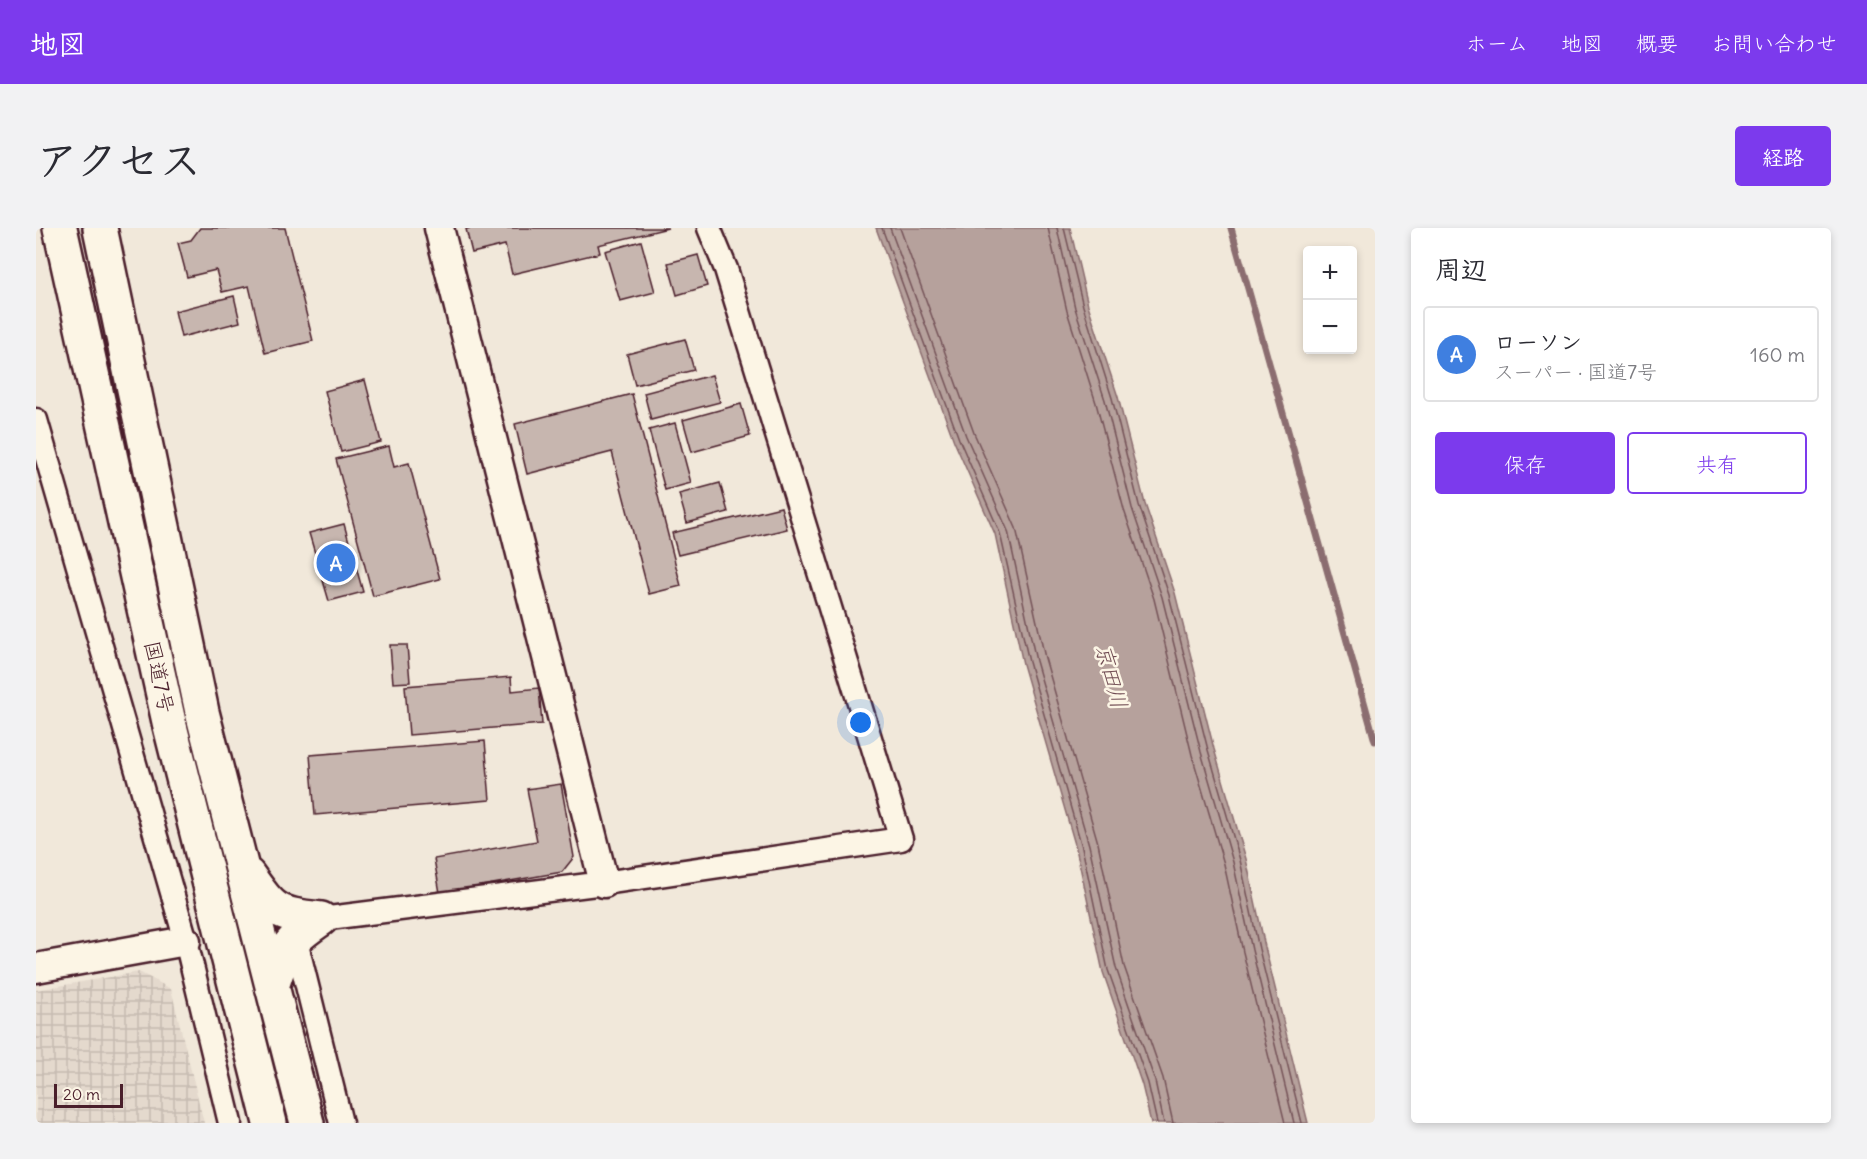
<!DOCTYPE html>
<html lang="ja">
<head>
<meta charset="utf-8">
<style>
  :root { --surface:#fff; --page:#f2f2f3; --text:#2b2b33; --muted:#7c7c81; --line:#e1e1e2; --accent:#7c3aed }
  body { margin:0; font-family:Delius,"Klee One",sans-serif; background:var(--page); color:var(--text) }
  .controls { position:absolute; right:18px; top:18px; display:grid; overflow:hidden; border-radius:6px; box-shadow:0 3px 9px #0003 }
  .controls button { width:54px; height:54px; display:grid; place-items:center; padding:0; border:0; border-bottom:2px solid var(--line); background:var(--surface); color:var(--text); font:30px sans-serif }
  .scale { position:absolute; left:18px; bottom:15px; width:69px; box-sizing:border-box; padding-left:6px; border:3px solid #4a1f2b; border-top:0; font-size:16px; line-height:21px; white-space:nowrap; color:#4a1f2b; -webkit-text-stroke:4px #fcf5e5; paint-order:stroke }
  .you { position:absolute; left:825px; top:495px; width:21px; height:21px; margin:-15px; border:4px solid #fff; border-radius:50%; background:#1a73e8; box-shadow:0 0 0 9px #1a73e833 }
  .badge { display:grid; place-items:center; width:39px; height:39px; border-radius:50%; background:var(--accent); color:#fff; font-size:20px; font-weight:700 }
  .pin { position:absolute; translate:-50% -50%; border:3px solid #fff; box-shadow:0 2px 6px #0006 }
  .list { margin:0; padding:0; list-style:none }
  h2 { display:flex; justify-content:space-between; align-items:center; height:78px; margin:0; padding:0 24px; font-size:26px }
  h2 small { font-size:20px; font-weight:400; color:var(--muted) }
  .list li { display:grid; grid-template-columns:39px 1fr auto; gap:18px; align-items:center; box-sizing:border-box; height:96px; margin:0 12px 12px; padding:0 12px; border:2px solid var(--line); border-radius:6px }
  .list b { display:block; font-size:22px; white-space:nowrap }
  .list p { margin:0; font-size:20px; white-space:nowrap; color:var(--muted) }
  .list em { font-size:20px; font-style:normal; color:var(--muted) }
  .actions { display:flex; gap:12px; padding:18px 24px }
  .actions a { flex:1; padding:14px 0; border:2px solid var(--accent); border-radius:6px; text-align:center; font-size:21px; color:var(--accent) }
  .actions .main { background:var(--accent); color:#fff }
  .map { position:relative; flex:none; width:1339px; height:895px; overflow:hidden; border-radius:6px }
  header { display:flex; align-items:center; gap:36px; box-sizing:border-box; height:84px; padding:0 30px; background:var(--accent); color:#fff }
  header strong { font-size:28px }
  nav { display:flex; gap:33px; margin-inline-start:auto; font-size:21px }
  .intro { display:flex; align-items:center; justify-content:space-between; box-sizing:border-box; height:144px; padding:0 36px }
  h1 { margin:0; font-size:42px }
  .button { padding:15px 27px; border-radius:6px; background:var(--accent); color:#fff; font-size:21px; font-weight:700 }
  main { display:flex; gap:36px; padding:0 36px }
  aside { flex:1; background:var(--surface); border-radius:6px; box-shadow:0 3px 9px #0003 }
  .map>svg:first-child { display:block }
  .industrial { fill:url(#industrial-grid) }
  .water { fill:#b6a19c; stroke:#8b6d6f; stroke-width:1.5 }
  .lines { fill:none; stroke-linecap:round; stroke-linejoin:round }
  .shore { stroke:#755358; stroke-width:1.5 }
  .stream { stroke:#8b6d6f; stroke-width:7 }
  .building { fill:#c7b6af; stroke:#4a1f2b; stroke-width:1.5 }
  .minor-casing { stroke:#4a1f2b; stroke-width:27 }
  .tertiary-casing { stroke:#4a1f2b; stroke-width:33 }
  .trunk-casing { stroke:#4a1f2b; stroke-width:38 }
  .minor { stroke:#fcf5e5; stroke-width:22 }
  .tertiary { stroke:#fcf5e5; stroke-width:28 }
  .trunk { stroke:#fcf5e5; stroke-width:33 }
  .labels { text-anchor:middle; stroke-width:5; stroke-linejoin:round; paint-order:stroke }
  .street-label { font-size:21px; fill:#4a1f2b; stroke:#fcf5e5 }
  .water-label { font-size:22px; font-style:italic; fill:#704c53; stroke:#fcf5e5 }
</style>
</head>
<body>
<header>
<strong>地図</strong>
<nav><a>ホーム</a><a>地図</a><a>概要</a><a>お問い合わせ</a></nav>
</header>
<div class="intro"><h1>アクセス</h1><a class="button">経路</a></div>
<main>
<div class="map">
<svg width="1339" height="895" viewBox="0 0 1339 895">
  <defs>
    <pattern id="industrial-grid" width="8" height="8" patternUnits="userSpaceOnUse" patternTransform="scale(1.5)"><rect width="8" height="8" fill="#e4d9cd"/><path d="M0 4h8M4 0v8" fill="none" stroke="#c5bab0"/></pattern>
  </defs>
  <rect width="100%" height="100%" fill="#f1e8da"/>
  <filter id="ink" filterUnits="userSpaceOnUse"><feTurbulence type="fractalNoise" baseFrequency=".0167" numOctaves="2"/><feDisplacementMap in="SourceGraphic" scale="12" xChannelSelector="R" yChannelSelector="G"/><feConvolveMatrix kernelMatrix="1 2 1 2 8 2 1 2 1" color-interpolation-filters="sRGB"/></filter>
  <g filter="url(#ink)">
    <path class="industrial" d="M103,744l32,17 33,134h-168v-133z"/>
    <path class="water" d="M840,0h194l18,77 30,92 27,107 30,89 39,156 32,110 19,88 43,176h-157l-9,-38 -39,-113 -27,-124 -53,-184 -28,-130 -41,-93z"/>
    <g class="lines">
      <path class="shore" d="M846,0l77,211 41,94 29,129 53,185 26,123 40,113 9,40
        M854,0l76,208 42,95 28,130 53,184 27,123 39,113 9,42
        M864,0l74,205 42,95 29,130 53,185 26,123 39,112 10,45
        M1012,0l19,83 29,92 28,107 30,89 38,156 32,109 19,88 42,171
        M1021,0l18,80 30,92 27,108 30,89 39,155 32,110 19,88 42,173
        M1028,0l19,78 29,92 27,107 30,90 39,155 32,110 19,89 43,174"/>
      <path class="stream" d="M1195,0l144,513"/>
    </g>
    <path class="building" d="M164,0h85l28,113 -48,12 -16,-67 -27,6 -6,-22 -29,7 -9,-34 13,-3z
      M435,0h197l-70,17 2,8 -88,21 -7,-29 -33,8 -6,-24z
      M605,13l14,51 -35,9 -15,-50z
      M662,27l9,31 -30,9 -9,-32z
      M198,68l6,26 -59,15 -6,-26z
      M649,111l9,31 -59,15 -8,-31z
      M676,147l8,27 -69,18 -7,-27z
      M329,152l16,62 -40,10 -16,-61z
      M596,166l49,192 -32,8 -37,-142 -85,22 -12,-50z
      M705,176l9,32 -58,16 -9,-32z
      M639,195l16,60 -26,7 -16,-60z
      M353,218l5,21 15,-4 31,116 -67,17 -37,-137z
      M684,255l8,29 -41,11 -8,-29z
      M745,279l6,22 -109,26 -6,-22z
      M308,296l19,68 -34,9 -20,-68z
      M354,417h17l3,37 -17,1z
      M475,449l1,14 27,-3 3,36 -133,11 -4,-49z
      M449,513l5,59 -175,15 -5,-60z
      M525,556l13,73 -12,15 -122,21 -6,-34 103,-18 -10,-52z"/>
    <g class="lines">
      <g class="minor-casing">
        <path id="minor" d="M0,192l150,521 44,182
          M285,691l283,-36 297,-44 -175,-570 -17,-41
          M259,709l46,186"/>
      </g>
      <g class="tertiary-casing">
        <path id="tertiary" d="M403,0l165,655
          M0,740l150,-27"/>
      </g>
      <g class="trunk-casing">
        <path id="trunk" d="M24,0l109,494 101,401
          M64,0l102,484 105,411
          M212,647c26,37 28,39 73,44
          M236,759c12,-39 15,-45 49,-68"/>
      </g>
      <use href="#minor" class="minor"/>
      <use href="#tertiary" class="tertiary"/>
      <use href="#trunk" class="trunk"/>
    </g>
  </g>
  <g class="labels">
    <g class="street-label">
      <text transform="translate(123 449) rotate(78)" y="7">国道7号</text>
    </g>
    <g class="water-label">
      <text transform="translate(1076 448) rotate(75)" y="8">京田川</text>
    </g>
  </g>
</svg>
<div class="controls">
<button>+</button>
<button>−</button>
</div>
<div class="scale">20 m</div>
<div class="you"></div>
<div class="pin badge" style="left:300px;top:335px;background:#3f7fe0">A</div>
</div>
<aside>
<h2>周辺<small></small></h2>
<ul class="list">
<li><span class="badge" style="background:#3f7fe0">A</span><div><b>ローソン</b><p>スーパー · 国道7号</p></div><em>160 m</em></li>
</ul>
<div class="actions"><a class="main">保存</a><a>共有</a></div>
</aside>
</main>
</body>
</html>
